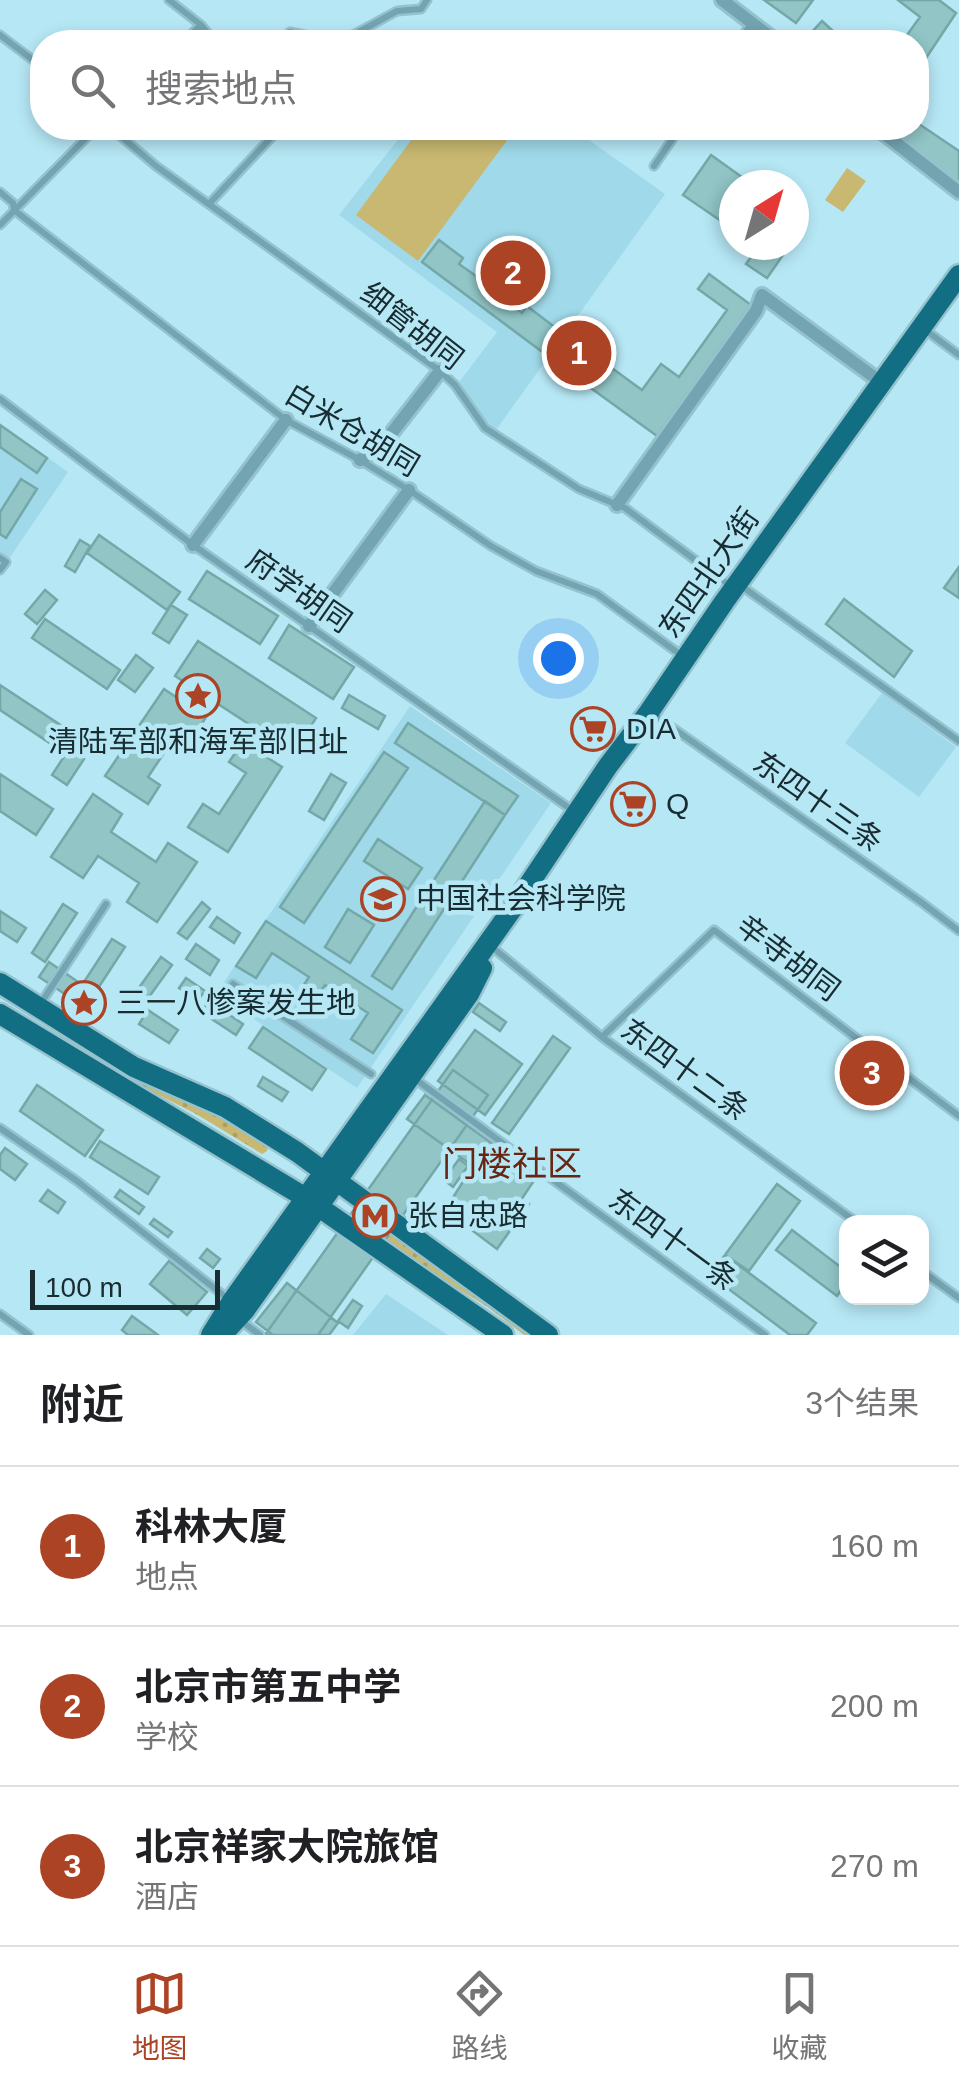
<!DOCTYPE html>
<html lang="zh">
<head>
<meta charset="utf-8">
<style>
  :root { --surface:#fff; --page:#f2f2f2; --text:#202124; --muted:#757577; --line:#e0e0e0; --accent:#ac4325 }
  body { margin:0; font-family:Arial,"Noto Sans SC",sans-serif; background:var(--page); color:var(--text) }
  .controls { position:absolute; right:30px; bottom:30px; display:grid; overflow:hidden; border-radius:20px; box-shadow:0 5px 15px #0003 }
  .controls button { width:90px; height:90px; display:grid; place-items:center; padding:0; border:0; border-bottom:2px solid var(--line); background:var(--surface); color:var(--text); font:50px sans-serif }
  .compass { position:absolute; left:719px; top:170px; width:90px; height:90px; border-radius:50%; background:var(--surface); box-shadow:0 5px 15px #0003; rotate:37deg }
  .scale { position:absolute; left:30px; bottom:25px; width:190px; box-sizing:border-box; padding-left:10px; border:5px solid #182c31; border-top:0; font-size:28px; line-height:35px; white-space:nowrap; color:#182c31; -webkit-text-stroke:8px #b6e7f5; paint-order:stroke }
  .you { position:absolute; left:558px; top:658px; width:35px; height:35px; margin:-25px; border:8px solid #fff; border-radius:50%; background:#1a73e8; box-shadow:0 0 0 15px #1a73e833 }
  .badge { display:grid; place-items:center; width:65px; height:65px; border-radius:50%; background:var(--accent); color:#fff; font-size:32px; font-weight:700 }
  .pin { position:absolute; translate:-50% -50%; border:5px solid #fff; box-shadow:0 2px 10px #0006 }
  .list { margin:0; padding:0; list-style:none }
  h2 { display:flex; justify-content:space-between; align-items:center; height:130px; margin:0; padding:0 40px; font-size:42px }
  h2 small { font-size:32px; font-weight:400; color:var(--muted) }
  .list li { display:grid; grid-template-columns:65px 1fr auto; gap:30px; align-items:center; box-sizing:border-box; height:160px; padding:0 40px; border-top:2px solid var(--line) }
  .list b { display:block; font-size:38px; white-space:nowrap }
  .list p { margin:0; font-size:32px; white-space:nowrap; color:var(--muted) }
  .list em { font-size:32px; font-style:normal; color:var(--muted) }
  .icon { flex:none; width:55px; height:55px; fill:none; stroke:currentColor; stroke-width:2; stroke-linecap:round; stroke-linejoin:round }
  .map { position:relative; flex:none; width:959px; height:1335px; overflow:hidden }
  .search { position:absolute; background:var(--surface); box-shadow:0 5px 15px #0003; left:30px; right:30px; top:30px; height:110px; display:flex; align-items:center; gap:25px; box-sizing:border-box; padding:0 35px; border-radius:40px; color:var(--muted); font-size:38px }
  .sheet { height:610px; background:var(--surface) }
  nav { display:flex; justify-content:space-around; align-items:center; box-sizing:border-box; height:140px; border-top:2px solid var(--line); background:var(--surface); font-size:28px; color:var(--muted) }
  nav a { display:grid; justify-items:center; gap:5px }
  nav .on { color:var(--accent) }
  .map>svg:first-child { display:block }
  .built { fill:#a0daea }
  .grass { fill:url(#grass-dots) }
  .pitch { fill:#c8b871 }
  .building { fill:#91c5c6; stroke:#74a7a8; stroke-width:2.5 }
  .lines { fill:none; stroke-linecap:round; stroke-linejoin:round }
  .lane-casing { stroke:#96c2ce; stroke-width:11 }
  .street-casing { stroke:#96c2ce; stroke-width:18 }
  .primary-casing { stroke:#96c2ce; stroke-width:25 }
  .lane { stroke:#73a4b1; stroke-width:6 }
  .street { stroke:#73a4b1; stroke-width:12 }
  .primary { stroke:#126f83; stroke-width:20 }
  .labels { text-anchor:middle; stroke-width:9; stroke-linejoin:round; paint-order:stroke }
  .street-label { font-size:30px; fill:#182c31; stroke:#b6e7f5 }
  .poi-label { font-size:30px; fill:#182c31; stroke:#b6e7f5; text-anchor:start }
  .quarter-label { font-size:35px; fill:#682612; stroke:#b6e7f5 }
</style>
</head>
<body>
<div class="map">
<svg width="959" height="1335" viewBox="0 0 959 1335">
  <defs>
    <pattern id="grass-dots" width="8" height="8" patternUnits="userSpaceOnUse" patternTransform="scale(2.5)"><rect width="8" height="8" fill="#c8b871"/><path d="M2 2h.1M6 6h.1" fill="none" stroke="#ab9e62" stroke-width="1.8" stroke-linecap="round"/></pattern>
  </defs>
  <rect width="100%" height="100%" fill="#b6e7f5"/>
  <path class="built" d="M407,128h165l93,66 -169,236 -22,-21 -14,-28 37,-49 -158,-117z
    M0,423l68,49 -68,100z
    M882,693l74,54 -37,50 -74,-54z
    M410,706l141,97 -194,285 -141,-94z
    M386,1294l62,41h-95z"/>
  <path class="grass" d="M60,1029l148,81 60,37 -1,4 -5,3 -66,-40 -49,-25 -90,-58z
    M356,1209l178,126h-10l-38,-29 -54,-33 -79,-59z"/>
  <path class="pitch" d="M420,128h96l-98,133 -62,-46z
    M847,168l19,13 -23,31 -18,-12z"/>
  <path class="building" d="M764,0h49l-17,23z
    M898,0h41l17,13 -40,60v-31h-14l18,-25z
    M822,21l23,21h-24l-10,-9z
    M916,122l43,29v32l-60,-43 9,-12h8z
    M711,155l42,30h-19v45l-51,-35z
    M794,213l12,9 -12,18z
    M439,240l24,18 -4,6 24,17 10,-2 6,4 -1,12 24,18 5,-7 38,29 -16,22 -127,-95z
    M755,245h35l-23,33 -21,-14 12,-17z
    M709,274l42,31 -94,131 -98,-71 17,-23 66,48 19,-26 18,13 48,-67 -29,-21z
    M0,425l47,33 -10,15 -37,-26z
    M21,479l16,10 -31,49 -6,-4v-22z
    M99,535l81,57 -13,18 -80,-57z
    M80,540l10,6 -15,26 -10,-6z
    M959,567v31l-15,-10z
    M207,571l71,45 -18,28 -71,-45z
    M45,590l12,10 -20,24 -12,-10z
    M844,599l68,52 -18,26 -68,-53z
    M171,605l16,10 -18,28 -16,-10z
    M45,619l75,51 -13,19 -75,-51z
    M289,625l65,42 -21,32 -64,-41z
    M198,641l118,77 -23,35 -118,-77z
    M136,655l17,13 -18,24 -17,-12z
    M0,685l74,49 -11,18 -63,-42z
    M164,689l42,28 -15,24 -13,-9 -30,45 12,8 -12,19 -43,-28z
    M349,695l36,21 -7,13 -36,-21z
    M408,723l110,73 -13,19 -110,-72z
    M243,742l39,25 -54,85 -40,-25 15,-23 16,10 27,-41 -17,-11z
    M69,749l15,10 -17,26 -15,-10z
    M384,752l24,16 -104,155 -24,-16z
    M0,774l53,35 -17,26 -36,-24z
    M331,774l15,9 -22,37 -15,-9z
    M93,794l29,20 -11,18 45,30 12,-19 29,19 -40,60 -30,-20 12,-19 -41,-27 -15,22 -32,-21z
    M485,801l20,14 -113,174 -20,-13z
    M378,839l44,29 -14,21 -44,-28z
    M202,902l8,7 -23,30 -9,-6z
    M63,904l14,9 -32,49 -13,-9z
    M348,909l26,16 -24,38 -25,-16z
    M0,911l26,17 -9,14 -17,-11z
    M217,917l23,16 -6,10 -24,-16z
    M266,921l136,89 -29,43 -22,-14 17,-26 -43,-28 -9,14 -15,-10 8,-12 -37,-24 -16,25 -20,-12z
    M112,939l13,8 -32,49 -13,-8z
    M196,944l23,16 -9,15 -24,-16z
    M161,957l11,8 -23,32 -11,-8z
    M49,962l32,22 -10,14 -32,-21z
    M186,978l19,13 -8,10 -18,-13z
    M209,1001l34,23 -7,11 -35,-23z
    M479,1003l27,19 -6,9 -27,-19z
    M148,1010l30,20 -9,13 -30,-19z
    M263,1027l63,42 -14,21 -63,-42z
    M475,1030l47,34 -37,51 -47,-34z
    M553,1036l17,12 -61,86 -17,-11z
    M453,1070l35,25 -170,240h-53z
    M263,1077l25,15 -6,9 -24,-15z
    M37,1085l66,45 -18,26 -65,-45z
    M425,1095l112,81 -16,24 8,4 -32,45 -52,-39 28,-44 -66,-47z
    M100,1141l59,36 -11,17 -58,-37z
    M5,1148l22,16 -12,16 -15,-11v-14z
    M459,1159l9,7 -15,21 -9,-7z
    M777,1184l23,17 -51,70 -24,-16z
    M48,1190l17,12 -7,11 -18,-12z
    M120,1190l24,17 -5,7 -24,-17z
    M154,1219l18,13 -4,5 -18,-13z
    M792,1230l54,41v12l-9,13 -61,-46z
    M207,1249l13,10 -7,9 -13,-10z
    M725,1255l91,68 -9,12h-17l-80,-60z
    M169,1261l38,31 -20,23 -37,-31z
    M287,1283l51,40 -9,12h-56l-17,-13z
    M353,1300l9,6 -14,22 -10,-7z
    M132,1316l26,19h-30l-6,-5z"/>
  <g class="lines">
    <g class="lane-casing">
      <path id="lane" d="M169,0l32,25 14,17
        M0,35l42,32
        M183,42l18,-17
        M279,42l11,-10 49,10
        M340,42l57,-31 24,-2 6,-9
        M738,42l14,-19
        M111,128l45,38 284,205 15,14 30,43 94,61 46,19 104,77
        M654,166l26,-38
        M0,192l13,11 1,7 272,210 74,40 49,30 82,56 45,25 61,23 84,61
        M209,204l71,-76
        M0,225l96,-97
        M924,329l35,26
        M0,399l193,146 379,265
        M0,558l6,4 -6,8
        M740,585l219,156
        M650,712l271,190 38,29
        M492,947l110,90 254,185
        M233,984l138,90
        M41,1003l65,-99
        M602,1037l112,-107 245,186
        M415,1079l350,256
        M0,1128l77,53 150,117
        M922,1271l37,27
        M0,1314l29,21
        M241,1321l19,14"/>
    </g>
    <g class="street-casing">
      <path id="street" d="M722,0l55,42
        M877,128l82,64
        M360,460l20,-12 60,-77
        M617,505l139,-194 6,-16 120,88
        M193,545l93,-125
        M309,626l100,-136"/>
    </g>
    <g class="primary-casing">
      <path id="primary" d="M0,983l134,84 91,40 72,45 251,183
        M0,1014l306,184 197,137
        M211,1335l21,-34 281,-393 95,-142 41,-54 75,-110 235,-327
        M222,1335l23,-25 224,-316 13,-26"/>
    </g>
    <use href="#lane" class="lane"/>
    <use href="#street" class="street"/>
    <use href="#primary" class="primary"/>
  </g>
  <defs>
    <g id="sight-ring" transform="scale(2.25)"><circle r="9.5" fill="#b6e7f5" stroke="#ac4325" stroke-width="1.5"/><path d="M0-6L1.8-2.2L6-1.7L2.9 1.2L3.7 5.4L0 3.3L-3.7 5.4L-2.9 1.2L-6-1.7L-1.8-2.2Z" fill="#ac4325"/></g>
    <g id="supermarket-ring" transform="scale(2.25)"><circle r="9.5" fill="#b6e7f5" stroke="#ac4325" stroke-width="1.5"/><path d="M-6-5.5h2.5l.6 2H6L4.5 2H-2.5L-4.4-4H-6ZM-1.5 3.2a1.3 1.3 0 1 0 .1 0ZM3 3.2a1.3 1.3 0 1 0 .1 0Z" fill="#ac4325"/></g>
    <g id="university-ring" transform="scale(2.25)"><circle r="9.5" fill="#b6e7f5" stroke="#ac4325" stroke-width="1.5"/><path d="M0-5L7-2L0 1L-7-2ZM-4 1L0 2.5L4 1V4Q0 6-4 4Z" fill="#ac4325"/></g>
    <g id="metro-ring" transform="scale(2.25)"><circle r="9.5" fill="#b6e7f5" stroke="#ac4325" stroke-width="1.5"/><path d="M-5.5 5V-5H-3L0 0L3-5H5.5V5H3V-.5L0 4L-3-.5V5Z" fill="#ac4325"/></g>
  </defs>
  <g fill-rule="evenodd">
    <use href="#sight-ring" x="198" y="696"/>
    <use href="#supermarket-ring" x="593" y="729"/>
    <use href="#supermarket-ring" x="633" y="804"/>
    <use href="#university-ring" x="383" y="899"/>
    <use href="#sight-ring" x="84" y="1003"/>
    <use href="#metro-ring" x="375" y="1216"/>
  </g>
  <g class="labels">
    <g class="street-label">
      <text transform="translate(412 326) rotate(38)" y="10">细管胡同</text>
      <text transform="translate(352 430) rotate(31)" y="10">白米仓胡同</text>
      <text transform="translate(709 573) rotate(-55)" y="10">东四北大街</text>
      <text transform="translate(299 591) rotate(35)" y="10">府学胡同</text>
      <text transform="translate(818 802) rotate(35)" y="10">东四十三条</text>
      <text transform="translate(788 958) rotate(37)" y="10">辛寺胡同</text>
      <text transform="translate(685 1070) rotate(36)" y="10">东四十二条</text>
      <text transform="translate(673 1240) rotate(36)" y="10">东四十一条</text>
    </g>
    <g class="poi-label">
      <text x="626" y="739">DIA</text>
      <text x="198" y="752" text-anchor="middle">清陆军部和海军部旧址</text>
      <text x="666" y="814">Q</text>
      <text x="416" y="909">中国社会科学院</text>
      <text x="116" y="1013">三一八惨案发生地</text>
      <text x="408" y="1226">张自忠路</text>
    </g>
    <g class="quarter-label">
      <text x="512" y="1176">门楼社区</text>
    </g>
  </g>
</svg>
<div class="controls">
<button><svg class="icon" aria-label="layers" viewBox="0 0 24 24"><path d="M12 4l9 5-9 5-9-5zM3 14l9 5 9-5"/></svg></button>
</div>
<svg class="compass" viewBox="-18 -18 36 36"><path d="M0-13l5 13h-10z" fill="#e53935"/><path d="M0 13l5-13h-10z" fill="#757577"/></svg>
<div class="scale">100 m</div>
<div class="you"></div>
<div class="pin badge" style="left:579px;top:353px">1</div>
<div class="pin badge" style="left:513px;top:273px">2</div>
<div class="pin badge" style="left:872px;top:1073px">3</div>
<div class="search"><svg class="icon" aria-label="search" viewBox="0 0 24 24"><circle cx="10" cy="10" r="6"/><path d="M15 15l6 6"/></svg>搜索地点</div>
</div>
<section class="sheet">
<h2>附近<small>3个结果</small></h2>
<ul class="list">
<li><span class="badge">1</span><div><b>科林大厦</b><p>地点</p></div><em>160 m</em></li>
<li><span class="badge">2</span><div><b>北京市第五中学</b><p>学校</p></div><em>200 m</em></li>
<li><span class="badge">3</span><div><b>北京祥家大院旅馆</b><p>酒店</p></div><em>270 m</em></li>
</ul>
</section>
<nav>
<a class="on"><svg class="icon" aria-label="map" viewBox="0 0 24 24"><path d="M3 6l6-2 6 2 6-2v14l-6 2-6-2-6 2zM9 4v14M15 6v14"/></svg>地图</a>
<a><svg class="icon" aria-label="directions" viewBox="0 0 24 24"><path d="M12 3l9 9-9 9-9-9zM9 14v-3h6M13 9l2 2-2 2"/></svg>路线</a>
<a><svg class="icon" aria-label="saved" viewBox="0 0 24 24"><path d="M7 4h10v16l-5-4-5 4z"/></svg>收藏</a>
</nav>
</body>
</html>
